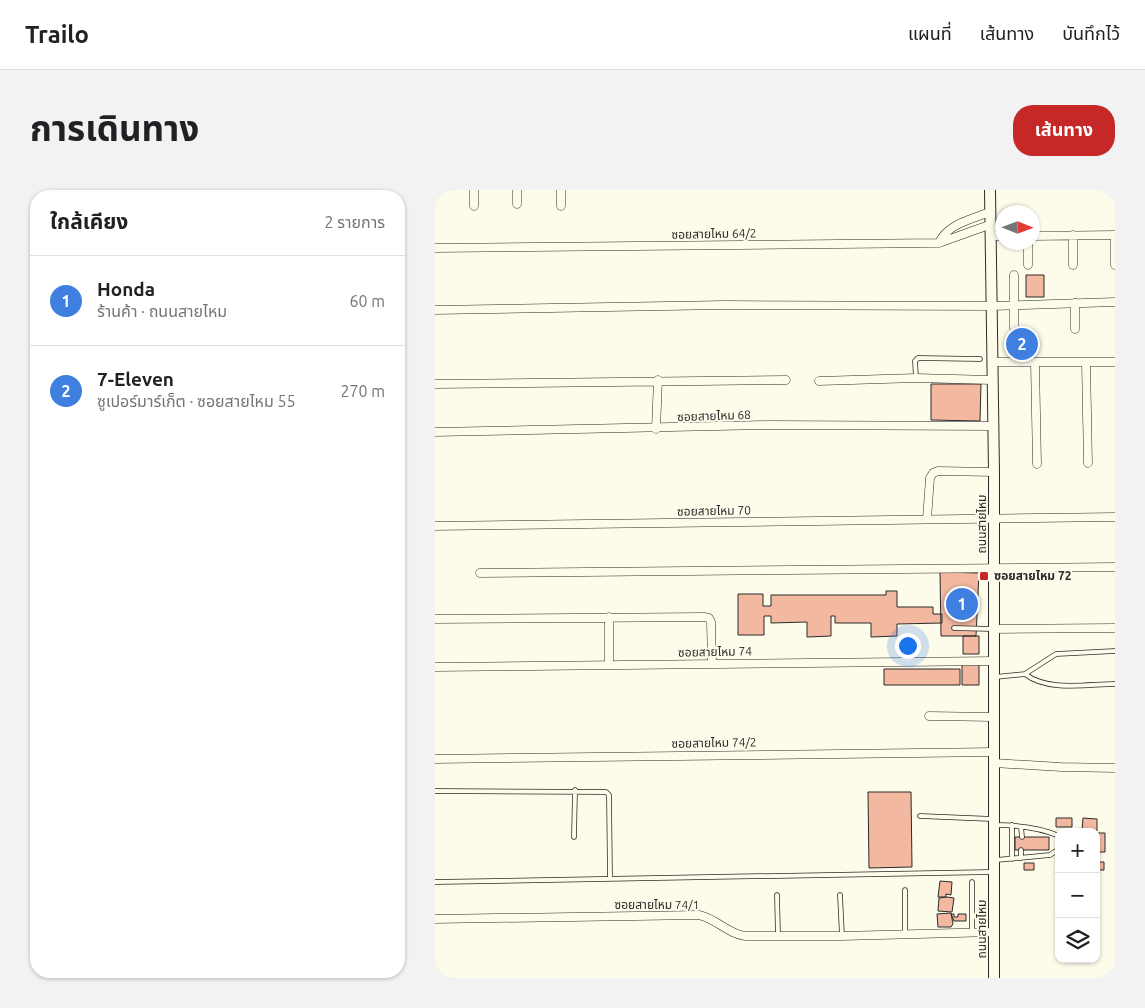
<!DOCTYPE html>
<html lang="th">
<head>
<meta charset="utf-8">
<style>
  :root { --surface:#fff; --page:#f2f2f2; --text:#202124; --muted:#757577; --line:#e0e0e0; --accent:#c62828 }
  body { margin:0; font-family:Ubuntu,"Noto Sans Thai",sans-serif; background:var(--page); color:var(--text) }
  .controls { position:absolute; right:15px; bottom:15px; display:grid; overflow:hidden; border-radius:10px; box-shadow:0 1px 4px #0004 }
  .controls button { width:45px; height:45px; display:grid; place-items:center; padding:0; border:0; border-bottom:1px solid var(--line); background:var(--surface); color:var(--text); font:25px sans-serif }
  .compass { position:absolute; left:560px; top:15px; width:45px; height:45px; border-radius:50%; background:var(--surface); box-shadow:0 1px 4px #0004; rotate:91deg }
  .you { position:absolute; left:472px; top:455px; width:18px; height:18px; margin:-12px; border:4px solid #fff; border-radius:50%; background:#1a73e8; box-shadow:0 0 0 8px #1a73e833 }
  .badge { display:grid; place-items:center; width:32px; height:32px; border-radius:50%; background:var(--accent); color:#fff; font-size:16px; font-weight:700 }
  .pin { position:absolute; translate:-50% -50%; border:2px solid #fff; box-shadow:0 1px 5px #0006 }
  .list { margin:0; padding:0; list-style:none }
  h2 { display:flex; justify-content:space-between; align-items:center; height:65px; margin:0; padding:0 20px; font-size:21px }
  h2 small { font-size:16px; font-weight:400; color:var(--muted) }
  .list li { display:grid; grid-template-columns:32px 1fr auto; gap:15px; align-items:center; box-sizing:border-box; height:90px; padding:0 20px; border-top:1px solid var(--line) }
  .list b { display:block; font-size:19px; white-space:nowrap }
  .list p { margin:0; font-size:16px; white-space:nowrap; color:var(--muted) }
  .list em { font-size:16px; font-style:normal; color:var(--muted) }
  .icon { flex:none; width:28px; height:28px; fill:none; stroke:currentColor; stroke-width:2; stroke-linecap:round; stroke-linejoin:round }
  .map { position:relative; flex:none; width:680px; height:788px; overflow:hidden; border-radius:20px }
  header { display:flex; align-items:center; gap:30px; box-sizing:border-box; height:70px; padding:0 25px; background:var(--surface); border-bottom:1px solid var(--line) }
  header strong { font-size:24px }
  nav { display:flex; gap:28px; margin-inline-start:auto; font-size:18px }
  .intro { display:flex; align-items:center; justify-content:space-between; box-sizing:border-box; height:120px; padding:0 30px }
  h1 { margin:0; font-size:35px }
  .button { padding:12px 22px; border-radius:20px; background:var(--accent); color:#fff; font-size:18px; font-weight:700 }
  main { display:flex; gap:30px; padding:0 30px }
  aside { flex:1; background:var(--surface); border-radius:20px; box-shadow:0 1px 4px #0004 }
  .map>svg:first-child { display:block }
  .building { fill:#f2b8a0; stroke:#2b2b2b }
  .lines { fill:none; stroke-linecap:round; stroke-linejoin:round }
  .service-casing { stroke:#2b2b2b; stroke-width:5.5 }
  .minor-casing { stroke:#2b2b2b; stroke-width:9 }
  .secondary-casing { stroke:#2b2b2b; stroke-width:12 }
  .service { stroke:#fdfbea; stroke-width:4 }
  .minor { stroke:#fdfbea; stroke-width:8 }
  .secondary { stroke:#fdfbea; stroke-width:10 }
  .poi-dot { fill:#c62828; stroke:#fdfbea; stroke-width:2 }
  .labels { text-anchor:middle; stroke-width:4; stroke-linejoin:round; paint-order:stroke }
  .street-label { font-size:12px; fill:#2b2b2b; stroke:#fdfbea }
  .poi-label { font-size:12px; font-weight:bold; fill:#2b2b2b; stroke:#fdfbea; text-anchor:start }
</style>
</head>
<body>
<header>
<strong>Trailo</strong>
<nav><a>แผนที่</a><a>เส้นทาง</a><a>บันทึกไว้</a></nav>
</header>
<div class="intro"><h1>การเดินทาง</h1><a class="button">เส้นทาง</a></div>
<main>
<aside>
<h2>ใกล้เคียง<small>2 รายการ</small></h2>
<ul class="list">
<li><span class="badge" style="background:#3f7fe0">1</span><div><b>Honda</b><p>ร้านค้า · ถนนสายไหม</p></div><em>60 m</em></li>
<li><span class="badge" style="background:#3f7fe0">2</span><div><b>7-Eleven</b><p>ซูเปอร์มาร์เก็ต · ซอยสายไหม 55</p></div><em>270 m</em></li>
</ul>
</aside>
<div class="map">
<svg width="680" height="788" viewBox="0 0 680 788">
  <rect width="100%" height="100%" fill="#fdfbea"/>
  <path class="building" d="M591,85h18v22h-18z
    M579,142l14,1v2h3v21h-20l1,-22z
    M496,194h50l-1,37 -49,-1z
    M505,382l39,1 -3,63h-35z
    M451,401h11v16h36v7h9v9l-45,1v12l-26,1v-14h-36v-7h-4v20l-24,1v-15l-36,1v-7h-7v19h-26v-41h25v12h8v-11h115z
    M528,446h16v18h-16z
    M527,473h17v22h-17z
    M449,479h76v16h-76z
    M433,602h43l1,75 -43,1z
    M621,628h16v9h-16z
    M648,628l14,1v12h-15z
    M661,643h9v19h-9z
    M580,647h34v13h-34z
    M661,672h8v8h-8z
    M589,673h10v7h-10z
    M505,691l12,1 -1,13 -5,-1v3h-8z
    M512,707l7,1 -2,14 -14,-1 1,-13z
    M516,723l2,11 -2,3h-13l-1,-13z
    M516,724h3v3h4v-3h8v7h-12z"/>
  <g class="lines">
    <g class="service-casing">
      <path id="service" d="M481,188l-1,-17 3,-3 62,1
        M519,438l38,1
        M590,484l31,-20 59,-3
        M560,487l30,-3c23,18 63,10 90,10
        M0,601l171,1 3,3 1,83
        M485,626l72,3
        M559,635c21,0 45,2 65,11
        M577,635v34
        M586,637l1,10
        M139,647l1,-47
        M586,668v-8
        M561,670l54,-5 9,-6
        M0,692l557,-10
        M537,692v49
        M470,700v43
        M342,705l1,41
        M405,705l2,41"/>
    </g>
    <g class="minor-casing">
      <path id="minor" d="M39,0v16
        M82,0v14
        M126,16v-16
        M638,45v30
        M680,45v30
        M555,46h13
        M598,46l82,-1
        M504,53c8,-19 33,-24 51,-31
        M0,58l504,-5 50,-18
        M593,75v-23
        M0,120l289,-5 267,1 124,-4
        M579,138v-53
        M640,139v-26
        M557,172h123
        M600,173l2,101
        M651,173l2,100
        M384,191l97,-3 76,2
        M0,194l351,-4
        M221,239l2,-49
        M0,242l333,-7 225,1
        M492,329l3,-41 3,-5 5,-2 56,1
        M0,336l680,-9
        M45,383l635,-6
        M174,427v47
        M0,429l269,-2 5,1 2,4 1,41
        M560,439l120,-1
        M0,477l560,-6
        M494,526l65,1
        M0,569l559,-7
        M559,573l67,4 54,1
        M0,729l264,-4c18,4 29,19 46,21h97l152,-4"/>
    </g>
    <g class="secondary-casing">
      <path id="secondary" d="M555,0l4,282v506"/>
    </g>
    <use href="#service" class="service"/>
    <use href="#minor" class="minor"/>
    <use href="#secondary" class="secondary"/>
  </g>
  <rect class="poi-dot" x="544" y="381" width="10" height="10" rx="2.5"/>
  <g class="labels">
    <g class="street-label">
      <text transform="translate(279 44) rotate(-1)" y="4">ซอยสายไหม 64/2</text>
      <text transform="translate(279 226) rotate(-2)" y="4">ซอยสายไหม 68</text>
      <text transform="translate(279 321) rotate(-1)" y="4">ซอยสายไหม 70</text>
      <text transform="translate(547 334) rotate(-90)" y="4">ถนนสายไหม</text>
      <text transform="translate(280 462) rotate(-1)" y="4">ซอยสายไหม 74</text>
      <text transform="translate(279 553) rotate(-1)" y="4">ซอยสายไหม 74/2</text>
      <text x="222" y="719">ซอยสายไหม 74/1</text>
      <text transform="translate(547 739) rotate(-90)" y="4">ถนนสายไหม</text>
    </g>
    <g class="poi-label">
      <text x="559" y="390">ซอยสายไหม 72</text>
    </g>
  </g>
</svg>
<div class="controls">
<button>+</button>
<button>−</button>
<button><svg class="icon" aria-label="layers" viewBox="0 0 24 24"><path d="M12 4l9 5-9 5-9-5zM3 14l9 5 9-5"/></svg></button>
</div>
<svg class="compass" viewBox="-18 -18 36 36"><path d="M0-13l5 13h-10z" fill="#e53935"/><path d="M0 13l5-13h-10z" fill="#757577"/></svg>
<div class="you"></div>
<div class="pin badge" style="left:527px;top:414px;background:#3f7fe0">1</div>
<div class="pin badge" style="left:587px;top:154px;background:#3f7fe0">2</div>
</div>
</main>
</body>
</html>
